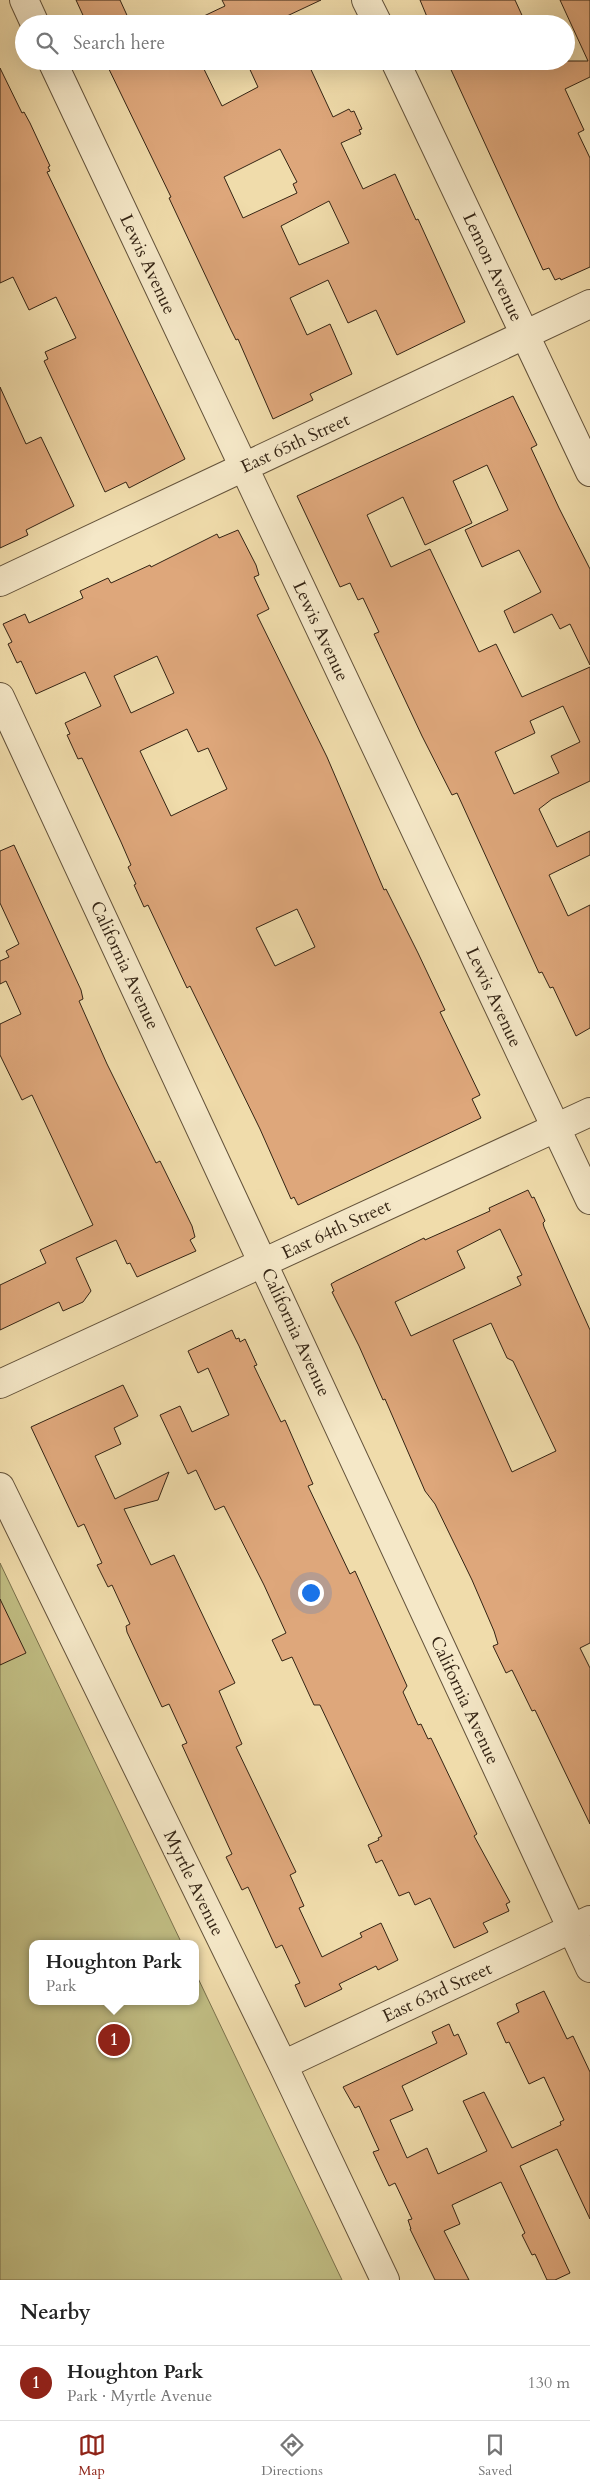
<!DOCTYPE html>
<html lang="en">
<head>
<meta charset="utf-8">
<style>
  :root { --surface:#fff; --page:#f6f6f6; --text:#222; --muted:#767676; --line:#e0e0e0; --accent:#8f2418 }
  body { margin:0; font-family:Cardo,serif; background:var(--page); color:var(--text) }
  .you { position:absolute; left:310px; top:1592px; width:18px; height:18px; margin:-12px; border:4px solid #fff; border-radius:50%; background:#1a73e8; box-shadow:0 0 0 8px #1a73e833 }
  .badge { display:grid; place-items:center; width:32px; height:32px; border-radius:50%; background:var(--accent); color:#fff; font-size:16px; font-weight:700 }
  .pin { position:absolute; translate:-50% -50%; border:2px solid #fff; box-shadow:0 1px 5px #0006 }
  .popup { position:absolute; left:29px; top:1940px; width:170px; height:65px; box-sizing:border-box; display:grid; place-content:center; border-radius:10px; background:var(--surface); filter:drop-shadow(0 1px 4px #0005); font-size:16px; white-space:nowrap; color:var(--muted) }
  .popup b { font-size:19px; color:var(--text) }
  .popup::after { content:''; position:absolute; left:50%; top:100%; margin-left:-10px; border:10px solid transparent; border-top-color:var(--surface) }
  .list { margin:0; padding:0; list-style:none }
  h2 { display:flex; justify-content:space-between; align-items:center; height:65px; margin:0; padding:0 20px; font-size:21px }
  h2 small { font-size:16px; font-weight:400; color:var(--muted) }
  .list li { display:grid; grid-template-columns:32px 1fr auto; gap:15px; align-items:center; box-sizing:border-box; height:75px; padding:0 20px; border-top:1px solid var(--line) }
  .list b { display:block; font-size:19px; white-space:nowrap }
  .list p { margin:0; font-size:16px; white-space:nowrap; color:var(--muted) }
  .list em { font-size:16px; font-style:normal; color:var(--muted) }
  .icon { flex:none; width:28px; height:28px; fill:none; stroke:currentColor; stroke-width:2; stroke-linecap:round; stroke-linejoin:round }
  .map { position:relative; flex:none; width:590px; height:2280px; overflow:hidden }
  .search { position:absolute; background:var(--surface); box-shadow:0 5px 20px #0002; left:15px; right:15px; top:15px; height:55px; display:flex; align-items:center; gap:12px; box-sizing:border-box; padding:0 18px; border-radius:28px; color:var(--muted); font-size:19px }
  .sheet { height:140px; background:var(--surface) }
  nav { display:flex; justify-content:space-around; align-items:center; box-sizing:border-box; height:70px; border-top:1px solid var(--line); background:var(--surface); font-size:14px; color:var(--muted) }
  nav a { display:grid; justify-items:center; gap:2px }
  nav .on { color:var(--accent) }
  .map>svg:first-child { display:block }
  .green { fill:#c1be84; stroke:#7a714c }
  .building { fill:#dea77b; stroke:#342414; fill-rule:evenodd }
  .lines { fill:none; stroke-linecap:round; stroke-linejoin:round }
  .minor-casing { stroke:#63523a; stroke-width:30 }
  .minor { stroke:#f5e8c8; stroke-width:28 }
  .labels { text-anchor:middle; stroke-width:5; stroke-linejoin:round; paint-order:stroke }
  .street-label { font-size:18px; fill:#342414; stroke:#f5e8c8 }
</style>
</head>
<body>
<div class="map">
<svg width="590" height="2280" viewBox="0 0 590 2280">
  <rect width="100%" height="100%" fill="#f0dcab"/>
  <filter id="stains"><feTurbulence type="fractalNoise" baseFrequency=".004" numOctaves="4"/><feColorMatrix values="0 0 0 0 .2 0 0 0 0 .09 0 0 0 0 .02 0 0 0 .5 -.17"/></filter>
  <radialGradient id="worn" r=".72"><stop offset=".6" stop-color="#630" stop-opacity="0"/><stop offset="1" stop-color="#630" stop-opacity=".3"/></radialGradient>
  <path class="green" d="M0,1563l182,381h-149v57h162v-29l147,308h-342z"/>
  <path class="building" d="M76,0h44l11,24h-44z
    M222,0h99l-51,24h-83l38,-18z
    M420,0h95l11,24h-96z
    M560,0h30v77l-25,12 19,41 -6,3 12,25v109l-29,13 -1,-2 -5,2 -6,-12 -6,2 -96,-209h141z
    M105,61h95l22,45 36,-19 -12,-26h61l26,56 16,-8 2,3 3,-1 8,18 -3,1 2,4 -20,9 22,46 32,-15 21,46 2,-1 47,103 -68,33 -21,-45 -28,13 -20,-43 -38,18 17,37 23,-11 22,50 -42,20 3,6 -40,19 -35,-80 -2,1 -5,-10 -62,-132 2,-1zM280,149l17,33 -4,2 4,9 -54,25 -19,-41zM329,201l20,42 -50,22 -18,-39z
    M0,68l22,45 2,-1 6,11 20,43 -2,1 2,4 -3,1 138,287 -56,29 -3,-6 -21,10 -61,-131 4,-2 -3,-7 31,-14 -20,-41 -27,13 -16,-33 -13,6z
    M0,387l26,57 15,-7 33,69 -48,24 2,5 -28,13z
    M513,396l24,49 -6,3 28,60 31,61v96l-20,-41 -10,5 -8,-15 -38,19 -10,-22 37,-19 -22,-42 -37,17 -17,-37 43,-20 -21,-45 -34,16 19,42 -47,22 -22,-48 -36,18 24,52 39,-18 49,103 17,-8 26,53 68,-30v114l-38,18 -13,10 18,38 33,-16v24l-41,20 19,41 22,-11v123l-14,8 -23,-49 -3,1 -8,-16 -3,1 -82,-180 -5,2 -30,-59 -48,-102 5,-2 -16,-34 -5,2 -8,-17 -10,4 -43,-91zM563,706l17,36 -29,14 8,17 -45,21 -19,-42 40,-19 -5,-12z
    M238,530l18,35 3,10 -5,2 15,32 -12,6 70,142 57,133 2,-1 32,64 27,57 -5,2 40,83 -8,4 9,19 -183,87 -4,-8 -3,2 -31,-70 -70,-143 -3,2 -39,-83 -4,2 -10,-22 2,-1 -8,-17 3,-2 -10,-23 -39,-84 -4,1 -11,-24 3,-1 -5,-11 36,-17 -16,-34 -49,22 -15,-33 -4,2 -9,-19 4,-2 -9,-18 22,-10 4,9 54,-25 -3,-7 28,-13 3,5 39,-18 1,2 66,-33 2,4zM157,656l17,37 -43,20 -17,-37zM187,729l11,23 10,-4 19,41 -56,27 -31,-65zM297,909l18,38 -40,19 -19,-38z
    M14,845l67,145 2,9 -4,2 28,63 49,99 4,-2 32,65 3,11 -5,3 6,11 -59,26 -7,-14 -3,1 -11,-24 -40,18 15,33 -8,11 -20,9 -4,-9 -59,28v-45l46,-22 -6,-13 53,-25 -61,-130 -10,5 -22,-45v-31l21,-10 -15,-33 -6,3v-23l9,-4 -3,-6 13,-7 -19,-41v-52z
    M528,1190l4,8 2,-1 11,24 -2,2 1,4 46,103v313l-10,5 10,20v156l-55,-114 -3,1 -20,-41 -6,3 -13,-27 5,-2 -4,-13 -22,-51 -37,-76 -10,-13 -40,-92 -2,1 -24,-54 -27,-54 2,-1 -3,-7 5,-3 88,-43 1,2 65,-29 -1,-3zM500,1229l22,46 -5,2 4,8 -110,51 -16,-34 70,-34 -8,-17zM491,1323l16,35 6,3 43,90 -44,21 -59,-132z
    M232,1330l4,9 3,-1 1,4 5,-3 12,26 -3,1 27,56 4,-2 28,64 -5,2 42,88 5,-3 52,115 -4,6 15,33 3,-1 7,15 3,-1 46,96 -3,2 36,66 -4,2 3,7 -26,12 5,9 -34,16 -24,-50 -15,7 -6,-13 -10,4 -17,-36 -6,3 -8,-18 11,-5 -1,-2 4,-2 -62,-131h-6l-22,-48 -10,4 -10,-21 14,-7 -22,-48 -40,-79 -9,4 -19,-40 -8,4 -28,-59 20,-9 12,26 37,-17 -21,-47 -10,5 -10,-22z
    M123,1385l15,31 -24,12 7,16 -26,12 20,43 54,-27 -11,28 -34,9 27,56 23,-10 61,128 -16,8 23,53 -6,3 60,125 -6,3 14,31 -5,2 23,49 40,-20 -2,-4 21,-10 17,37 -20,10 -2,-4 -37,18 3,5 -37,18 -10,-22 5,-2 -18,-38 -6,3 -28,-61 -6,3 -16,-33 6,-3 -50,-109 5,-2 -18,-39 -7,3 -35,-75 -1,-6 4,-2 -18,-39 -4,2 -11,-22 5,-2 -18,-39 -6,3 -47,-100z
    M0,1599l26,54 -26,12z
    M544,1991l23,48 6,-3 17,36v147l-33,-70 -37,17 50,107 -15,7h-8l-12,-26 -3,1 -10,-20 3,-2 -24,-51 -49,23 8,19 -16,7 25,49h-34l-25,-51h1l-3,-9 4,-1 -17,-36 -6,3 -16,-34 6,-2 -20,-44 -4,2 -12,-21 94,-44 -5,-11 17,-8 5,12 4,-2 9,20 -65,32 11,24 -23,10 17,38 20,-10 11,26 49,-23 -24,-50 21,-9 28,56 49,-23 -1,-3 4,-2 -20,-43 -15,7 -20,-42 -3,1 -9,-20 22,-11 -3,-8z"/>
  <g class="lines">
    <g class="minor-casing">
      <path id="minor" d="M24,0l11,24
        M366,0l12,24
        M52,61l538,1139
        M395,61l195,411
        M0,582l590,-278
        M0,697l590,1271
        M0,1384l590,-272
        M0,1487l283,578 102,215
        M283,2065l307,-145"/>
    </g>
    <use href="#minor" class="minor"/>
  </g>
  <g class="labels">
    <g class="street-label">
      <text transform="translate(148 264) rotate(65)" y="6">Lewis Avenue</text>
      <text transform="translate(493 267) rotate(65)" y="6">Lemon Avenue</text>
      <text transform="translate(295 443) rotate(-25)" y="6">East 65th Street</text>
      <text transform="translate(321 631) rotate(65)" y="6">Lewis Avenue</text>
      <text transform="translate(125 965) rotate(65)" y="6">California Avenue</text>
      <text transform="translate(494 997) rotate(65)" y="6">Lewis Avenue</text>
      <text transform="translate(336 1229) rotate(-25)" y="6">East 64th Street</text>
      <text transform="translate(296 1332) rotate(65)" y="6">California Avenue</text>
      <text transform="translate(465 1700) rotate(65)" y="6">California Avenue</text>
      <text transform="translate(194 1883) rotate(64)" y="6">Myrtle Avenue</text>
      <text transform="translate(437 1992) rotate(-25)" y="6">East 63rd Street</text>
    </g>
  </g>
  <rect width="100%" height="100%" filter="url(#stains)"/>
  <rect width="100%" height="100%" fill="url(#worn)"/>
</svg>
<div class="you"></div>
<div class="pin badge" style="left:114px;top:2040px">1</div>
<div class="popup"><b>Houghton Park</b>Park</div>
<div class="search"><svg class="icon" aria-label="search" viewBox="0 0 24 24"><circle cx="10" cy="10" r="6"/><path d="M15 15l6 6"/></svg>Search here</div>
</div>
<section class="sheet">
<h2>Nearby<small></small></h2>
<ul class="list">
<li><span class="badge">1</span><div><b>Houghton Park</b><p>Park · Myrtle Avenue</p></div><em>130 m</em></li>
</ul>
</section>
<nav>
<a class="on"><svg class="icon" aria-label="map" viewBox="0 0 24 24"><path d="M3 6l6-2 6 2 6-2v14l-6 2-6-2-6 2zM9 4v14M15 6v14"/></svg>Map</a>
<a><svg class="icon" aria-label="directions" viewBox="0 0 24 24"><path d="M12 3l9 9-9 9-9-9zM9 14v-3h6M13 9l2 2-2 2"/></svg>Directions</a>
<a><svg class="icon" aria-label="saved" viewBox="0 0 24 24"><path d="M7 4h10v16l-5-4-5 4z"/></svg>Saved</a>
</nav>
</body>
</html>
